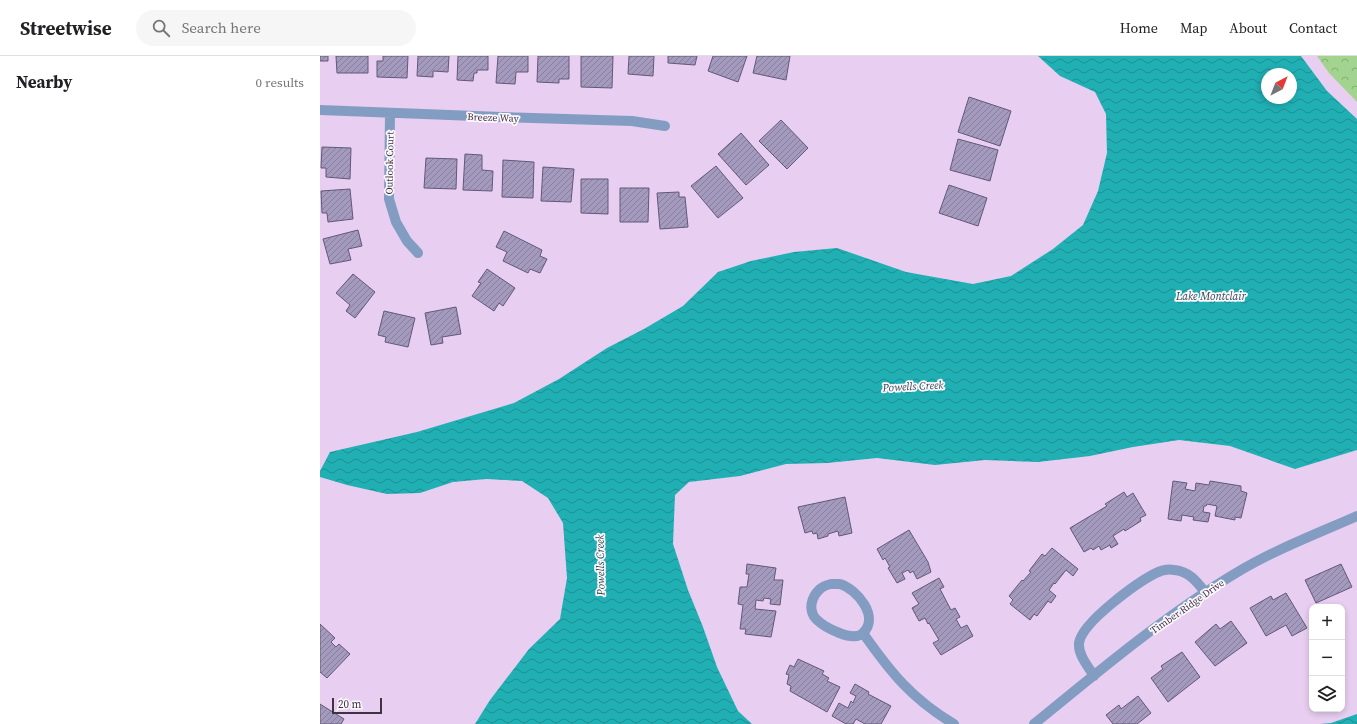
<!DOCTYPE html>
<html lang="en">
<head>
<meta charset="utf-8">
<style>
  :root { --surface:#fff; --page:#f6f6f6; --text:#202124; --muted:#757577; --line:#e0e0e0 }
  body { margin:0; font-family:"Source Serif 4",serif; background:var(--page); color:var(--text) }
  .controls { position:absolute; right:12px; bottom:12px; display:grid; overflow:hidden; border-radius:8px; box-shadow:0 2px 6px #0003 }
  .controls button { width:36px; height:36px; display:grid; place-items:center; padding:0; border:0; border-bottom:1px solid var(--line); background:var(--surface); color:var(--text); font:20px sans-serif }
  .compass { position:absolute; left:941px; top:12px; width:36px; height:36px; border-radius:50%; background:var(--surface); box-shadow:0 2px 6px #0003; rotate:42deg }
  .scale { position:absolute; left:12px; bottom:10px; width:50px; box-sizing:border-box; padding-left:4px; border:2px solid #3e3441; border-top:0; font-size:11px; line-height:14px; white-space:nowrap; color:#3e3441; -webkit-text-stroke:3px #fdf8ff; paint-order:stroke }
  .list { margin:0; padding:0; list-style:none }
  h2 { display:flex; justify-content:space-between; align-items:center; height:52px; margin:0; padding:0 16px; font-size:17px }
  h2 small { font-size:13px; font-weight:400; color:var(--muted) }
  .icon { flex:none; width:22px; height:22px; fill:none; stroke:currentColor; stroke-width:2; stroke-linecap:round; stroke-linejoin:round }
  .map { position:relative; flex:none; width:1037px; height:668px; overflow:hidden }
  header { display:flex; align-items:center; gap:24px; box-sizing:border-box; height:56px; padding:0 20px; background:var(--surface); border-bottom:1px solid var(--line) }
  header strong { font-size:19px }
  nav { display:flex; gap:22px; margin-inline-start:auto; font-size:14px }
  .search { width:280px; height:36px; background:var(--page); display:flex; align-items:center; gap:10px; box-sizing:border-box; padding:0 14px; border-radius:22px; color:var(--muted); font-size:15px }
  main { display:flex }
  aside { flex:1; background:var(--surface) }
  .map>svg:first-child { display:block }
  .forest { fill:url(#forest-crowns) }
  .water { fill:url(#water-waves); fill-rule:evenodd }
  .building { fill:url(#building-hatch); stroke:#625879 }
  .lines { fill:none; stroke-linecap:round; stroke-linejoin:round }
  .street { stroke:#839dc2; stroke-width:10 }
  .labels { text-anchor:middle; stroke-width:3.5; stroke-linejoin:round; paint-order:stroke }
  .street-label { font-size:10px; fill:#3e3441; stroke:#fdf8ff }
  .water-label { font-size:11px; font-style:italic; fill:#2f4b4b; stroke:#fdf8ff }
</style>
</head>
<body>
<header>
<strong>Streetwise</strong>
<div class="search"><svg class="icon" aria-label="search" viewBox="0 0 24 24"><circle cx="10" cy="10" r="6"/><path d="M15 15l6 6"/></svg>Search here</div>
<nav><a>Home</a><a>Map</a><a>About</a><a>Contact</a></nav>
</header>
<main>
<aside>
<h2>Nearby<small>0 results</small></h2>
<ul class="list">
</ul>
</aside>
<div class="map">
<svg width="1037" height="668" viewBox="0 0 1037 668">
  <defs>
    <pattern id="forest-crowns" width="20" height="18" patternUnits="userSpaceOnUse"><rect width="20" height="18" fill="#a2d490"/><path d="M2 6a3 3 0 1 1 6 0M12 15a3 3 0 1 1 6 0" fill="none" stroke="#85ad77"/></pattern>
    <pattern id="water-waves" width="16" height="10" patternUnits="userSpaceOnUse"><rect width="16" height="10" fill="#20afb3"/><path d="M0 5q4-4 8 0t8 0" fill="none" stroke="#1d8f93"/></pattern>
    <pattern id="building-hatch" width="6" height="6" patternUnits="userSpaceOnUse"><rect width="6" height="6" fill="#a49abe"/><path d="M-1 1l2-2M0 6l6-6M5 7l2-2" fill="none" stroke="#877e9c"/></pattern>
  </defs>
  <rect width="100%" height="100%" fill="#e8cef0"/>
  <path class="forest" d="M997,0h40v46l-28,-29z"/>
  <path class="water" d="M718,0h263l26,35 30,28v331l-62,19 -65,-23 -51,-6 -46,7 -43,9 -52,6 -53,-2 -50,5 -58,-7 -50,5 -41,1 -46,12 -51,6 -14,13 -2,49 15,46 15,37 14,40 21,44 14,13h-277l15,-24 39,-51 31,-30 7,-41 -4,-55 -15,-25 -26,-17 -36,-2 -33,3 -33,11 -33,1 -40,-9 -27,-8v-6l10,-19 87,-20 97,-29 45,-24 48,-31 37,-19 39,-23 35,-34 33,-11 43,-9 43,-4 69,24 67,12 38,-8 42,-27 30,-24 15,-34 9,-38 -1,-39 -11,-22 -35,-16zM947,18h24v24h-24z
    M1037,658v10h-37l11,-1z"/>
  <path class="building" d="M0,0h8v5h-8z
    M16,0h32v17h-31z
    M63,0h25l-1,22 -30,-1v-16h6z
    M98,0h31l-1,16 -15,-1v6l-16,-1z
    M138,0h30v14h-11v3h-3l-1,8 -16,-1z
    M178,0h30v16h-12l-1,12 -19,-1z
    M218,0h31v23h-10v4l-22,-1z
    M261,0h32l-1,32 -31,-1z
    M309,0h25l-1,20 -25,-2z
    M348,0h29l-2,9 -27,-2z
    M393,0h34l-9,26 -30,-11z
    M437,0h33l-4,24 -33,-7z
    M649,41l42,14 -11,35 -42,-14z
    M461,64l27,28 -21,21 -28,-28z
    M421,77l28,32 -23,20 -28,-31z
    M638,83l40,11 -8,31 -40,-11z
    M2,91l29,1 -1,31 -24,-2v-9h-5z
    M145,98l17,1v15l11,1 -1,20 -29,-1z
    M106,102l31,1 -1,30 -32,-1z
    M183,104l31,2 -1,36 -31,-1z
    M396,110l27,32 -25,20 -27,-32z
    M223,111l31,2 -3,33 -30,-1z
    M261,123h27v35l-27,-1z
    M629,129l38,13 -9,28 -39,-13z
    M300,132h29l-1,34h-28z
    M30,133l3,30 -25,3 -1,-9h-5l-1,-22z
    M359,136v5h6l3,30 -28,2 -3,-36z
    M38,174l4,16 -14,3 3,11 -21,4 -7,-25z
    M184,175l38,19 -2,6 7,3 -7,14 -10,-4 -2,4 -25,-12 4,-9 -11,-5z
    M167,213l28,19 -12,18 -4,-3 -5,8 -22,-15 9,-13 -3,-1z
    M33,218l22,18 -20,26 -9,-7 4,-6 -14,-12z
    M136,251l5,27 -19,3 1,6 -12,2 -6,-32z
    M64,255l31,7 -7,29 -23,-5 1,-5 -8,-2z
    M853,425l14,2 -2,6 10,2 1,-8 13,2 1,-4 31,5v5l6,2 -6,25 -6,-1v3l-20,-4 2,-10 -10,-2 -1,2h-2l-1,6 7,1 -2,9 -15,-2 1,-3 -12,-2 -1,6 -13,-2z
    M804,436l3,5 6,-4 13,22 -6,3 1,3 -16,10 -1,-2 -11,7 5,8 -7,4 -1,-3 -9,5 -2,-4 -6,4 -2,-2 -7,4 -14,-24 37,-22 -2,-2z
    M525,441l7,36 -13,3 -1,-5 -10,3v2l-10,3 -1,-6 -4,1 -1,-3 -7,2 -7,-26z
    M589,474l19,32 3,10 -14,7 -4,-8 -3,2 -2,-3 -6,3 3,6 -8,4 -9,-15 2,-1 -5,-9 -2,2 -6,-11z
    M732,492l26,21 -5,7 -7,-6 -11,14 -1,-1 -5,7 7,6 -5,7 -3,-2 -11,15 -3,-2 -4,6 -20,-16 3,-4 -4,-4 13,-16 1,1 8,-9 -2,-1 13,-17 3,2z
    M427,508l29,4 -2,12h9l-3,25 -10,-1 1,-5 -7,-1 -1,3 -7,-1 -1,9 21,2 -5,26 -26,-3 1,-5h-6l3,-24 -5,-1 2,-17h7l2,-13h-3z
    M1021,508l11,23 -36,16 -11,-23z
    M619,522l5,9 -4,2 11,21 4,-2 5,9 -4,2 5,9 6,-3 6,11 -32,19 -8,-12 6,-3 -10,-17 -1,1 -3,-6 -6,3 -7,-13 7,-4 -7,-11z
    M966,537l21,35 -15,8 -6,-11 -20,11 -16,-28 21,-12 2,4z
    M911,565l16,22 -32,23 -20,-24 21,-18 4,5z
    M0,568l15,14 -4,4 5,5 3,-3 11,10 -23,24 -7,-6z
    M862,596l18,25 -32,25 -17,-24 12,-9 -2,-3z
    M478,603l26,12 -2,3 7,4 -2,3 13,6 -13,25 -37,-21 1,-5 -4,-2 2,-9 -3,-1 4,-9 4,2z
    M535,628l14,8 -1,2 23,12 -10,18h-16l-9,-5 -3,5h-7l-14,-8 7,-13 9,5 3,-7 2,2 3,-7 -6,-3z
    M818,640l13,17 -14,11h-24l-7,-9 13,-10 2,4z
    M0,648l24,15 -3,5h-21z"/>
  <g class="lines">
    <path class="street" d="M0,54l181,7 131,4 33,5
      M70,57l-1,86 7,23 11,19 11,12
      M511,528c2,0 6,0 9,0 17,5 40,33 23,49 -10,10 -39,-6 -47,-14 -8,-9 -5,-22 4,-30 2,-2 7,-4 11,-5z
      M543,577c28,40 49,66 91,91
      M774,620c-6,-10 -16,-21 -15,-33 3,-21 59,-61 77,-70 6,-3 13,-4 18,-3 15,1 23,12 31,22
      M714,668c65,-53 130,-108 202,-151 38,-23 80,-39 121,-57"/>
  </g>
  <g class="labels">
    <g class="street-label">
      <text transform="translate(173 61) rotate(2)" y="4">Breeze Way</text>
      <text transform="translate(69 107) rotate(-89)" y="4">Outlook Court</text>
      <text transform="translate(867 550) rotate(-35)" y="4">Timber Ridge Drive</text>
    </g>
    <g class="water-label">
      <text x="891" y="244">Lake Montclair</text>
      <text transform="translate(593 330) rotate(-3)" y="4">Powells Creek</text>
      <text transform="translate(280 509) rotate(-91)" y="4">Powells Creek</text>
    </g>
  </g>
</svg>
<div class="controls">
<button>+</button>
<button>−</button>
<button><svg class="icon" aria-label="layers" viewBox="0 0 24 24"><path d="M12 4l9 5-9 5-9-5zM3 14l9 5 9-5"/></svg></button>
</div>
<svg class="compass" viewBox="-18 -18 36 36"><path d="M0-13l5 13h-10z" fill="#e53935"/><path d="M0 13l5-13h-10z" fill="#757577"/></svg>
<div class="scale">20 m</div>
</div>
</main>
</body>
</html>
